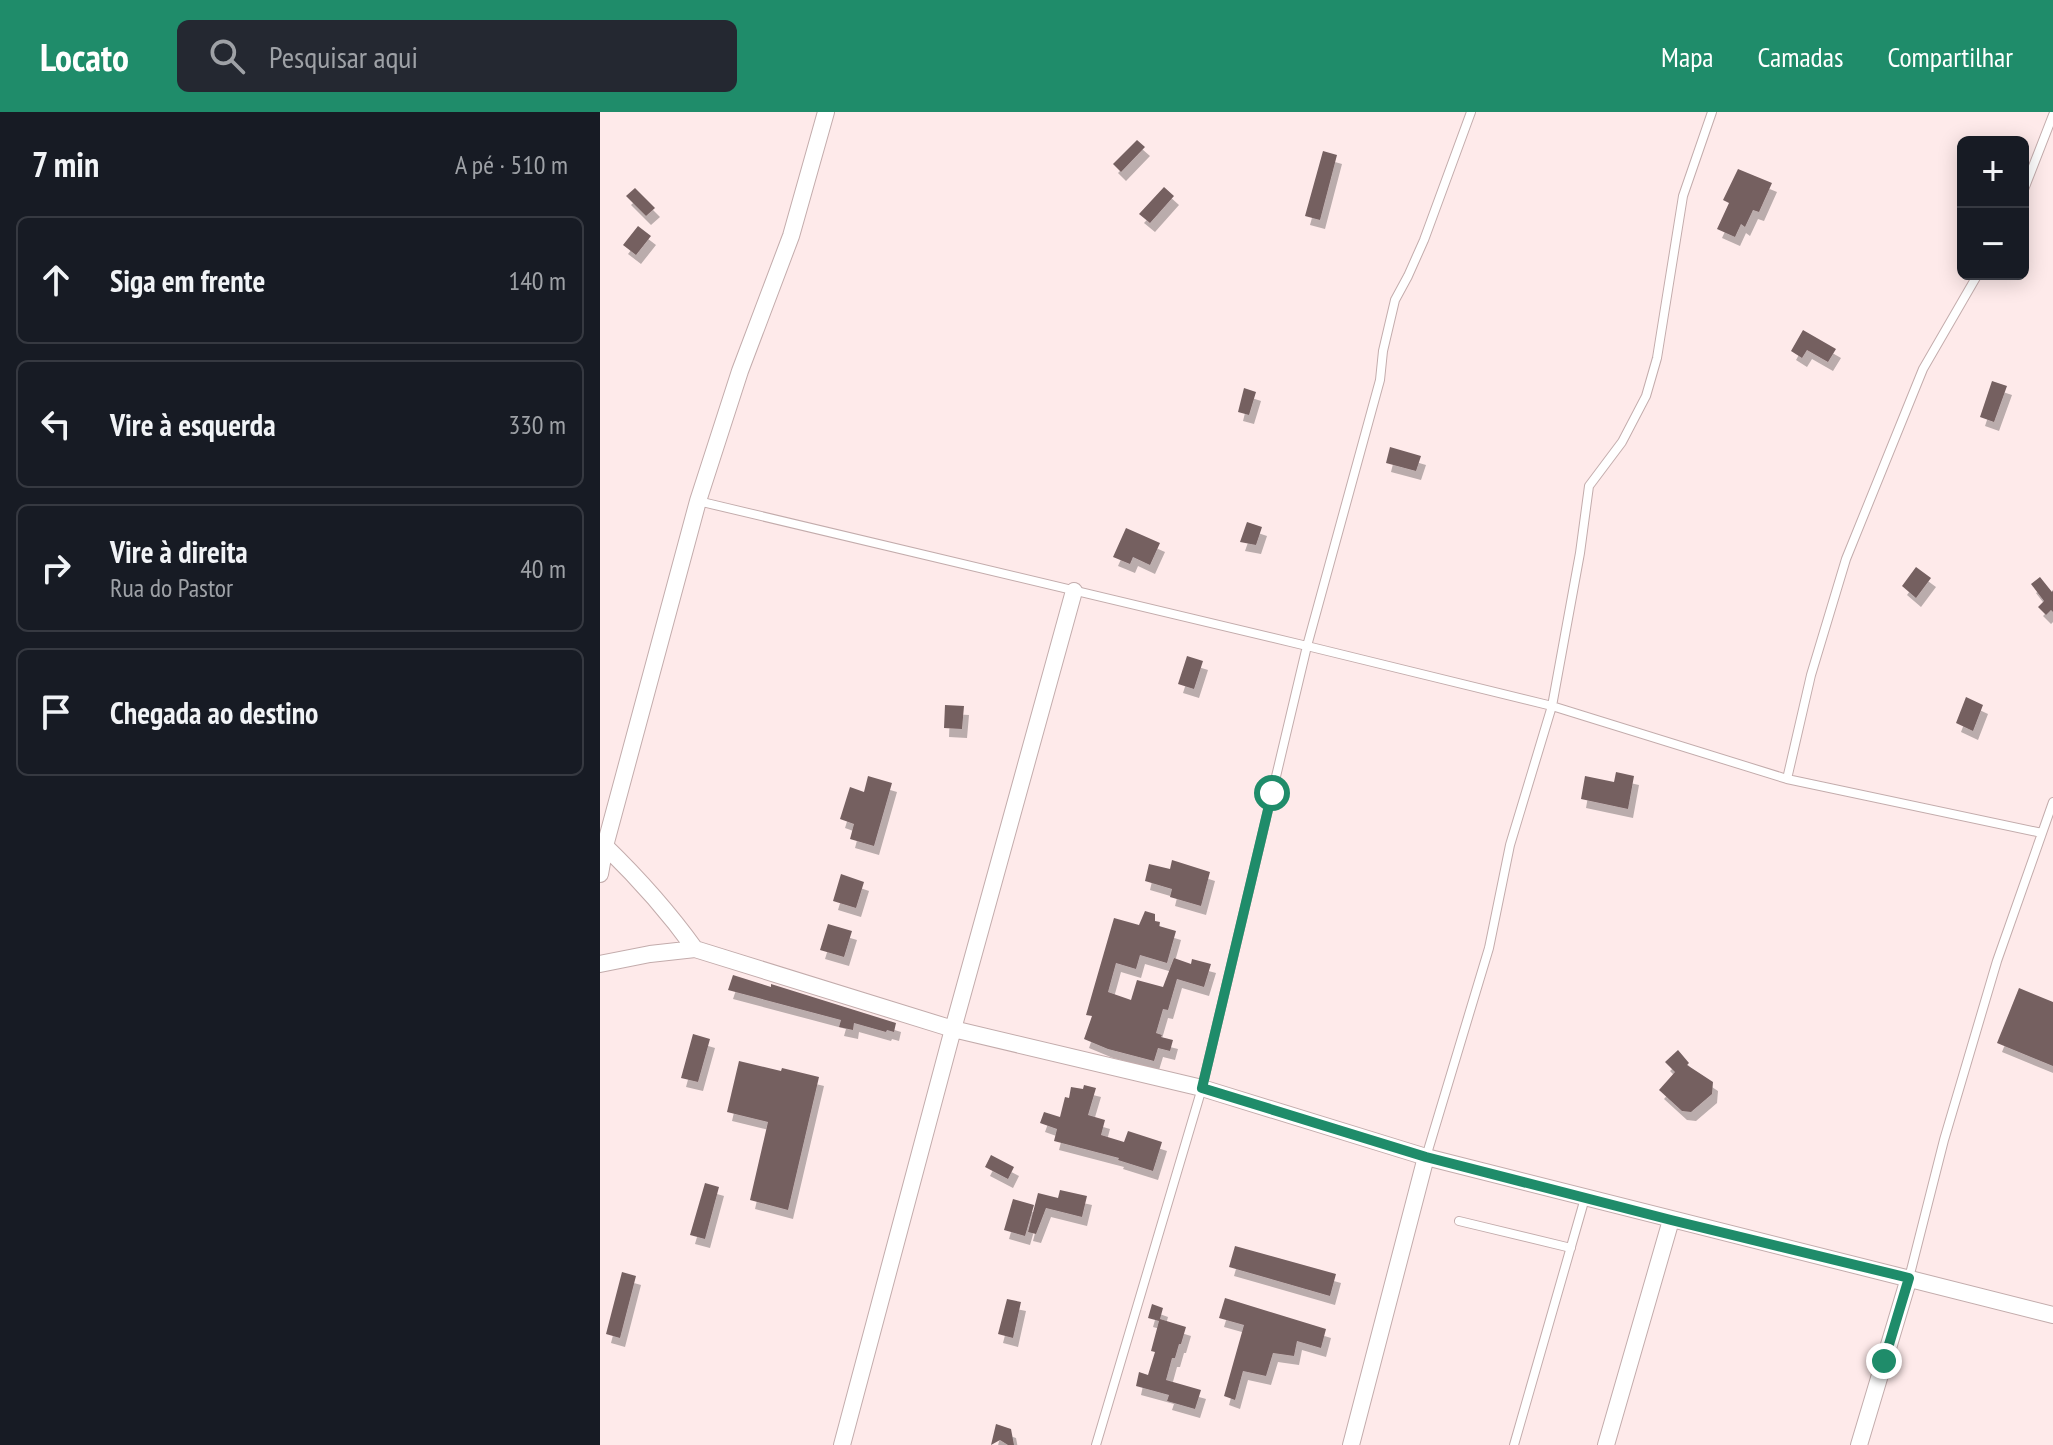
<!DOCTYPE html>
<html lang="pt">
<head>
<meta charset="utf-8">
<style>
  :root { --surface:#171b24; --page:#242831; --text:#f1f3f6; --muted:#9ea1a6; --line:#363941; --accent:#1f8c6a }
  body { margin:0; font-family:"PT Sans Narrow",sans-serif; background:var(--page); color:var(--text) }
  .controls { position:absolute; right:24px; top:24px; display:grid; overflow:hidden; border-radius:12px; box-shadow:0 4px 20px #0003 }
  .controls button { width:72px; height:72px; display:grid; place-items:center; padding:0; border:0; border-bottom:2px solid var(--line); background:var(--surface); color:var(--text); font:40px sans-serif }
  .stop { position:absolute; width:24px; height:24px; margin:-18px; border:6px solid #1f8c6a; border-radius:50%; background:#fff }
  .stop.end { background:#1f8c6a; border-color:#fff; box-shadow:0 2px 8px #0008 }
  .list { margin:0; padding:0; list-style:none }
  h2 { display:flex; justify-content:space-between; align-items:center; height:104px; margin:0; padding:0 32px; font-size:34px }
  h2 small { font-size:26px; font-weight:400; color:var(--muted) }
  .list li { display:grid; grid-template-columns:52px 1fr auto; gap:24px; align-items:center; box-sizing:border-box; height:128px; margin:0 16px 16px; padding:0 16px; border:2px solid var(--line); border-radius:12px }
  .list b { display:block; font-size:30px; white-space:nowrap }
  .list p { margin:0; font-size:26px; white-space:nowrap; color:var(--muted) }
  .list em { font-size:26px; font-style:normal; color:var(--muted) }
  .icon { flex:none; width:44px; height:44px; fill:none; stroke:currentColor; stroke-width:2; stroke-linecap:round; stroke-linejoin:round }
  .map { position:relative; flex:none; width:1453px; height:1333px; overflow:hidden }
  header { display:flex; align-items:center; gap:48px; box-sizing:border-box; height:112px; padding:0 40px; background:var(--accent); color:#fff }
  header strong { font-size:38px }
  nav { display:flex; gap:44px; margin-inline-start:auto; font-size:28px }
  .search { width:560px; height:72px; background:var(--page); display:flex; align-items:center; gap:20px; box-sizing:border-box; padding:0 28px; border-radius:12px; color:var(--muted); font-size:30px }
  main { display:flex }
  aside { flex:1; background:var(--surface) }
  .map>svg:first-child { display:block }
  .building { fill:#756061; filter:url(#shadow) }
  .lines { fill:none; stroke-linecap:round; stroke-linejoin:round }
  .service-casing { stroke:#c3acac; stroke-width:10 }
  .minor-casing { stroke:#c3acac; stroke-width:18 }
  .service { stroke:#fff; stroke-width:8 }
  .minor { stroke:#fff; stroke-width:16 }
  .route { stroke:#1f8c6a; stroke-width:10 }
</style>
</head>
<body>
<header>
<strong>Locato</strong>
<div class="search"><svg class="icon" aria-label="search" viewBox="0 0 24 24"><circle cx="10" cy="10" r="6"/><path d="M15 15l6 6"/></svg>Pesquisar aqui</div>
<nav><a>Mapa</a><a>Camadas</a><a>Compartilhar</a></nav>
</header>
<main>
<aside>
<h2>7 min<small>A pé · 510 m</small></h2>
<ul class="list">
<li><svg class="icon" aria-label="ahead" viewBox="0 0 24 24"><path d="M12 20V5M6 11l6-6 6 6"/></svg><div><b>Siga em frente</b></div><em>140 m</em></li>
<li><svg class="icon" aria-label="left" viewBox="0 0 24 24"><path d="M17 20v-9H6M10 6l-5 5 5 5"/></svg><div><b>Vire à esquerda</b></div><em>330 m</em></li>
<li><svg class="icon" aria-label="right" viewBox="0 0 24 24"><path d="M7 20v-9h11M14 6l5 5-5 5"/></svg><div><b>Vire à direita</b><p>Rua do Pastor</p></div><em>40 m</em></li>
<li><svg class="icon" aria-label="arrive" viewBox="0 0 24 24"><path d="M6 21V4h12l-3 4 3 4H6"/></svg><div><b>Chegada ao destino</b></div></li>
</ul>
</aside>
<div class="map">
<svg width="1453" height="1333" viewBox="0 0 1453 1333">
  <defs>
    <filter id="shadow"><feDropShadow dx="5" dy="9" stdDeviation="0" flood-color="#0004"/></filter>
  </defs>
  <rect width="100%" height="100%" fill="#feeaea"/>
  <path class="building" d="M537,28l8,7 -24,25 -8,-8z
    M723,39l14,4 -17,65 -15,-4z
    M1138,57l34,14 -13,29 -6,-2 -8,17 -4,-3 -6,13 -18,-8 12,-26 -6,-3z
    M564,75l10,9 -24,27 -11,-9z
    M35,76l20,20 -9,8 -20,-20z
    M38,114l13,10 -15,19 -13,-10z
    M1203,218l33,19 -8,13 -21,-12 -5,8 -11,-7z
    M1392,269l15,5 -13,36 -14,-5z
    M644,276l12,4 -7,23 -11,-3z
    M790,335l31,9 -5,15 -30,-8z
    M647,410l15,5 -6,18 -16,-3z
    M526,416l34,15 -10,22 -17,-8 -3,7 -17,-7z
    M1316,455l15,11 -15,20 -14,-12z
    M1440,465l12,15 1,-2v22l-2,-2 -5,5 -8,-8 6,-6 -13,-17z
    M587,544l16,5 -9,28 -16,-5z
    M1366,585l17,8 -10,26 -17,-8z
    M345,593l19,1 -2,23 -18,-1z
    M1016,660l18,4 -6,33 -47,-10 4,-23 29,6z
    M268,664l24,7 -18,63 -24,-7 4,-15 -14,-5 10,-32 14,5z
    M572,748l38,12 -9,34 -31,-9 2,-8 -27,-8 4,-17 21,5z
    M241,762l23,8 -8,26 -23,-7z
    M545,799l10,3v7l5,1 -1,4 17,5 -9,32 -27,-8 -4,14 -20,-6 -8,29 23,8 6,-20 26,7 11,-29 17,6 1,-5 19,5 -7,23 -27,-8 -9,31 -5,-1 -7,24 6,2 -1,2 12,3 -3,11 -12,-3 -4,13 -46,-12 -24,-10 8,-23 -6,-1 28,-97 25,7z
    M228,812l24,7 -8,26 -24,-7z
    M133,863l38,12v-3l125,39 -2,9 -7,-2 -1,2 -32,-9 -1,7 -14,-3 2,-7 -113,-30z
    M1419,876l34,14v64l-56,-23z
    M93,922l17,5 -12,43 -17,-4z
    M1078,938l11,13 -2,2 26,17 -1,12 -21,18 -9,-1 -23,-21 16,-18 -10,-10z
    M139,949l42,10 1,-3 37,9 -31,133 -38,-10 18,-78 -41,-10z
    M484,973l12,3 -8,27 17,5 -4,15 23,7 4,-11 34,11 -9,29 -35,-11 1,-2 -65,-17 3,-12 -17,-6 4,-11 16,5 5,-20 4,1 2,-11 12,2z
    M391,1043l23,12 -6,12 -23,-12z
    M105,1071l14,4 -14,52 -15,-4z
    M460,1078l27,6 -5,21 -36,-9 -10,26 -8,-2 10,-39 20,5z
    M413,1087l21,6 -9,31 -21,-6z
    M635,1134l101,28 -6,22 -101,-29z
    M22,1160l14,4 -16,62 -14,-4z
    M625,1186l101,31 -5,19 -24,-7 -3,15 -21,-3 -7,23 -23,-5 -8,29 -11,-4 20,-71 -25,-7z
    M407,1187l14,3 -8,36 -15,-4z
    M552,1192l11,4 -3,11 26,8 -5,17h-2l-4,14h-3l-6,22 35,10 -6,19 -28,-8 2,-6 -33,-9 3,-14 9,3 7,-23 -4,-1 8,-30 -11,-3z
    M396,1312l15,5 3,16h-6l-8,-5 -9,5z"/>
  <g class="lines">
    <g class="service-casing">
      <path id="service" d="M1423,80l30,-77
        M98,389l609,145 245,60 235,73 24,-104 35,-116 77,-190 55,-95
        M1187,667l255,54
        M826,1045l63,-209 21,-103 42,-139 28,-153 9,-67 33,-44 24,-46 11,-38 26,-162 29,-84
        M859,1109l112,27
        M1309,1166l35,-138 53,-179 56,-159
        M496,1333l106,-357 105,-442 73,-266 3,-29 12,-51 13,-24 16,-36 47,-128
        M914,1333l71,-247"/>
    </g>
    <g class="minor-casing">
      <path id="minor" d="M5,734c34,33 62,64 90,103
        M0,762l5,-28 93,-345 42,-130 51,-135 35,-124
        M0,852l50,-10 45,-5 258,80 249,59 224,69 627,158
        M242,1333l111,-416 121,-438
        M751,1333l75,-288
        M1006,1333l65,-225
        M1259,1333l50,-167"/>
    </g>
    <use href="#service" class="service"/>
    <use href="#minor" class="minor"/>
  </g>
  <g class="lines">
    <path class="route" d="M672,681l-70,295 224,69 245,63 238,58 -25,83"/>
  </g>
</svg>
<div class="controls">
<button>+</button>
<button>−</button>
</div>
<div class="stop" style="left:672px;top:681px"></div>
<div class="stop end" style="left:1284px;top:1249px"></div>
</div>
</main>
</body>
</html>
